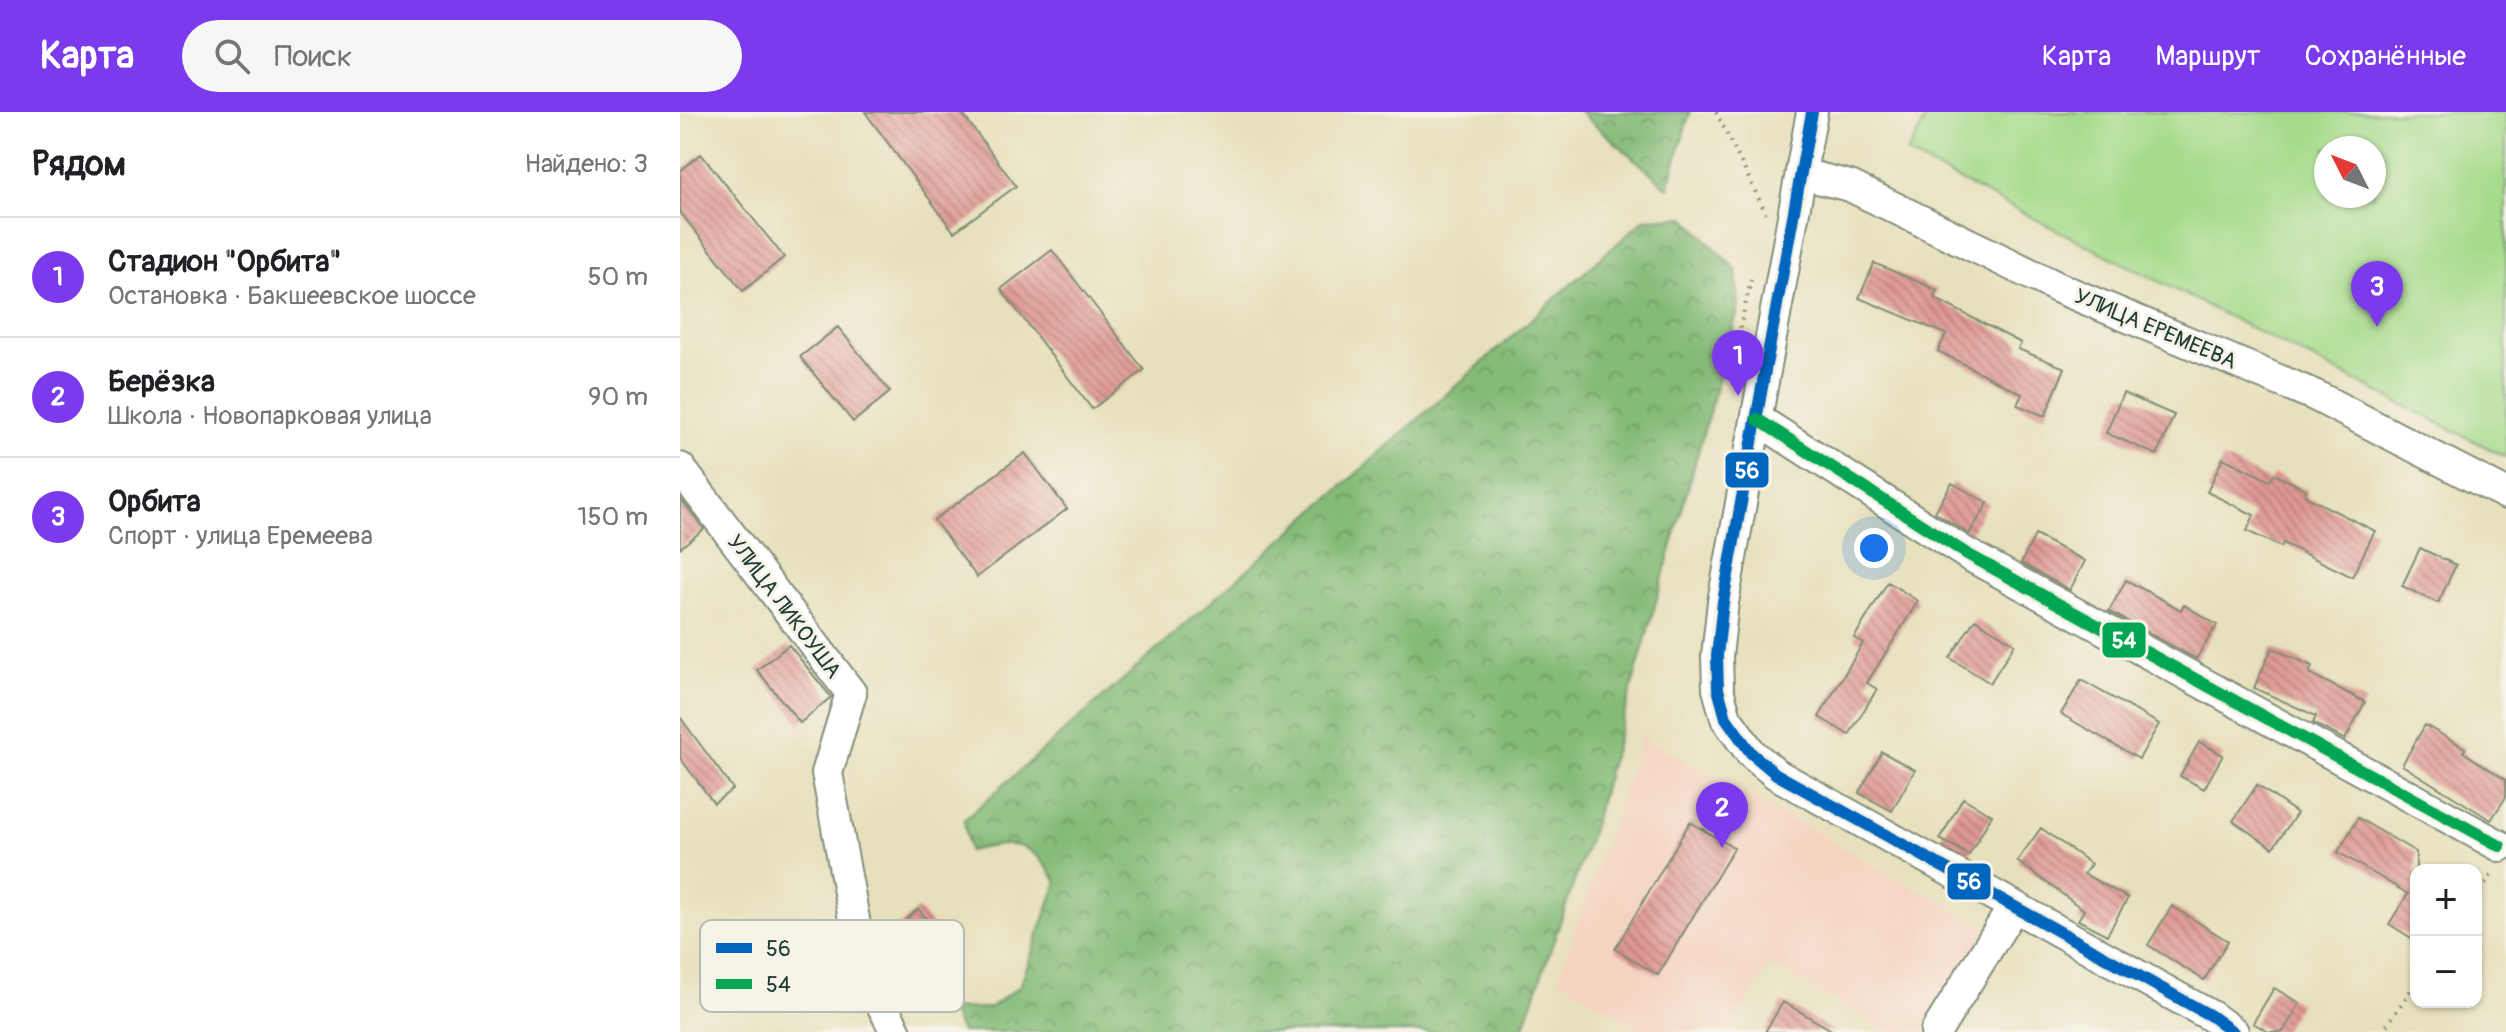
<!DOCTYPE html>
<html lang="ru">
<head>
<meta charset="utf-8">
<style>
  :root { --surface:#fff; --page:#f6f6f6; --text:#202124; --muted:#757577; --line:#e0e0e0; --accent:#7c3aed }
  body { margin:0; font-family:Pangolin,sans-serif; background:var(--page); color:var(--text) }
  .controls { position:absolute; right:24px; bottom:24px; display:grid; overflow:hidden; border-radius:16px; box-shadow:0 2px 6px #0004 }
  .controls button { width:72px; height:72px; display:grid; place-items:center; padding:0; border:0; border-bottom:2px solid var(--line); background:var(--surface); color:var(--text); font:40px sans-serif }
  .compass { position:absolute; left:1634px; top:24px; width:72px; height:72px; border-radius:50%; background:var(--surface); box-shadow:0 2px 6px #0004; rotate:312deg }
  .you { position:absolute; left:1194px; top:436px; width:28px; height:28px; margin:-20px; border:6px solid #fff; border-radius:50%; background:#1a73e8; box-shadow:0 0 0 12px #1a73e833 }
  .badge { display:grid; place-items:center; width:52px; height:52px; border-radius:50%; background:var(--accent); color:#fff; font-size:26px; font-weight:700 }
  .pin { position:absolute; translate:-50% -66px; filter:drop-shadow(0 2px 4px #0008) }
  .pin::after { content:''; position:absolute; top:42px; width:28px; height:24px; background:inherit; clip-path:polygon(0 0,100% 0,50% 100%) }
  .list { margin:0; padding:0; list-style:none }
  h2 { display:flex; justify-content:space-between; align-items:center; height:104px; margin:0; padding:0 32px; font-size:34px }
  h2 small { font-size:26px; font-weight:400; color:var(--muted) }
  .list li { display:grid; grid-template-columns:52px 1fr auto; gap:24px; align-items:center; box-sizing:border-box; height:120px; padding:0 32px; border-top:2px solid var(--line) }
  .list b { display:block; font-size:30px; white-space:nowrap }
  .list p { margin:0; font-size:26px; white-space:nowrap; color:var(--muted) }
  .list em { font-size:26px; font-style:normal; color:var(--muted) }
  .icon { flex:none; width:44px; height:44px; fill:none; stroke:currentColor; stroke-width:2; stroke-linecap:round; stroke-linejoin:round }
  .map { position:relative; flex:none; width:1826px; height:920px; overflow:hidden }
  header { display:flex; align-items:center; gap:48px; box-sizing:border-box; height:112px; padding:0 40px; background:var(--accent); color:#fff }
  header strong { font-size:38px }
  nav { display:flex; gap:44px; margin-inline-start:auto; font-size:28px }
  .search { width:560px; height:72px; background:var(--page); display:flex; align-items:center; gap:20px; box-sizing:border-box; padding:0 28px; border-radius:44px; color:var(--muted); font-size:30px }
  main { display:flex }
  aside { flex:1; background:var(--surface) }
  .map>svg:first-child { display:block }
  .built { fill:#f4d3c0 }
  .grass { fill:#a6db8b; stroke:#628c60; stroke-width:2; fill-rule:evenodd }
  .forest { fill:url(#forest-crowns); stroke:#527c56; stroke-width:2 }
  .building { fill:url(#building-back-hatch) }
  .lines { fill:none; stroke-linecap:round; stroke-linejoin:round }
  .minor-casing { stroke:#838e78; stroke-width:34 }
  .path { stroke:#838e78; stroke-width:4; stroke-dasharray:2 6; stroke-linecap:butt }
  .minor { stroke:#fff; stroke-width:30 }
  .bus-1-casing { stroke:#f7f3e8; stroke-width:18 }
  .bus-2-casing { stroke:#f7f3e8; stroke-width:18 }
  .bus-1 { stroke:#0065bd; stroke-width:12 }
  .bus-2 { stroke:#00a651; stroke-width:12 }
  .labels { text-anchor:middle; stroke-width:6; stroke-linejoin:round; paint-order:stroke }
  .street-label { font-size:22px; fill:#1f3d34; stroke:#f7f3e8 }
  .key { fill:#f7f3e8; stroke:#b6bcb2; stroke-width:2 }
  .key-label { font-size:22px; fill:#1f3d34 }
  .line-badge { stroke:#f7f3e8; stroke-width:3 }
  .badge-label { font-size:22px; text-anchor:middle; font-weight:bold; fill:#fff }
</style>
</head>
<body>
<header>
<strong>Карта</strong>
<div class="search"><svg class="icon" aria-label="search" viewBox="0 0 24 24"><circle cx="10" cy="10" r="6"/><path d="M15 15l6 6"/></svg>Поиск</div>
<nav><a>Карта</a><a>Маршрут</a><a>Сохранённые</a></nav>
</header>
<main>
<aside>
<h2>Рядом<small>Найдено: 3</small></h2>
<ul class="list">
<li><span class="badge">1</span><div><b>Стадион &quot;Орбита&quot;</b><p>Остановка · Бакшеевское шоссе</p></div><em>50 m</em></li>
<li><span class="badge">2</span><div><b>Берёзка</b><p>Школа · Новопарковая улица</p></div><em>90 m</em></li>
<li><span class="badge">3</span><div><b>Орбита</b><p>Спорт · улица Еремеева</p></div><em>150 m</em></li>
</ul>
</aside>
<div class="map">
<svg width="1826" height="920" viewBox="0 0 1826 920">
  <defs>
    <pattern id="forest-crowns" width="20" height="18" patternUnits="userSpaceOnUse" patternTransform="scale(2)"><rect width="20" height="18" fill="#84bb77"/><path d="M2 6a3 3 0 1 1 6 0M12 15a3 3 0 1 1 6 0" fill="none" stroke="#6b9962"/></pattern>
    <pattern id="building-back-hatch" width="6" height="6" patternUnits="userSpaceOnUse" patternTransform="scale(2)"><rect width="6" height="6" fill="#df9893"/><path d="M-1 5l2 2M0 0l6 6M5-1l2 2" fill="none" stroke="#b47d79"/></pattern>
  </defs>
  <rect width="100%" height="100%" fill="#f7f3e8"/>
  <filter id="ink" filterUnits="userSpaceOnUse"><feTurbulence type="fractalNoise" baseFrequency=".0125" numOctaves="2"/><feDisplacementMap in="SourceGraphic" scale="16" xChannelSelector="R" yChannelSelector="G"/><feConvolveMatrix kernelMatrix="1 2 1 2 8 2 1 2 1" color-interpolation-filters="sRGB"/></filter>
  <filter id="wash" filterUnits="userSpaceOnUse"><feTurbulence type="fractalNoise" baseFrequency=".006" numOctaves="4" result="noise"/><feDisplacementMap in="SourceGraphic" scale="32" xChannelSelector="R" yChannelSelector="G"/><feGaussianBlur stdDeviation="1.8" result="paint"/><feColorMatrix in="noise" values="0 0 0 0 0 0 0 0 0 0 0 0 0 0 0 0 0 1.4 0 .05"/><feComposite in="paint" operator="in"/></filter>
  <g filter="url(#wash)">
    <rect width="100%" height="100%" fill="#e7e0bc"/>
    <path class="built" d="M961,625l347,191 -63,104h-36l-119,-67 -40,67h-86l-86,-53z"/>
    <path class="grass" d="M1249,0h577v345l-599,-303zM1646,36h48v48h-48z"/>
    <path class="forest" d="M900,0h110l-22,76z
      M1005,105l51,53 3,36 -148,527 -69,199h-561l-11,-23 39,-1 31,-22 37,-104c-27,-42 -40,-42 -88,-31l-5,-31 681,-601z"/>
    <g id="blocks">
      <path class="building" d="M185,0h96l55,74 -62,46z
        M21,42l83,103 -41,34 -63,-79v-41z
        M372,138l92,120 -52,39 -91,-120z
        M1194,151l63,27 -3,8 87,45 -3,6 47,19 -20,48 -28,-11 5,-11 -84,-43 8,-17 -87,-36z
        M158,215l52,65 -37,30 -53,-65z
        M1443,281l51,22 -17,40 -51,-22z
        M345,341l42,56 -90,68 -43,-57z
        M1543,346l47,23 4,-7 33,16 -2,6 70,35 -23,46 -69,-34 -2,4 -34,-16 7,-16 -47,-23z
        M1272,371l36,20 -19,31 -34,-22z
        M0,386l24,31 -24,19z
        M1355,423l50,26 -15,29 -49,-27z
        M1740,436l36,17 -18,38 -36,-17z
        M1446,468l55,30 3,-5 33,20 -21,34 -87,-48z
        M1208,470l30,19 -51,82 10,6 -28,46 -30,-18 44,-74 -9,-5z
        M1295,507l40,25 -25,39 -40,-25z
        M109,533l42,52 -31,26 -43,-53z
        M1592,536l40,18 -3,7 56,29 -20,38 -32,-17 3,-7 -62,-28z
        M1401,568l78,44 -20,35 -78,-45z
        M0,605l53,72 -19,14 -34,-45z
        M1745,613l40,23 -2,4 43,28v17l-15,23 -89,-55z
        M1519,630l24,13 -19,34 -24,-13z
        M1202,640l33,18 -23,41 -33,-18z
        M1577,673l40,28 -24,35 -40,-27z
        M1283,686l29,17 -23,40 -29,-16z
        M1678,706l58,34v89l-27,-17 19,-30 -70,-42z
        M1010,710l44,26 -76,127 -43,-26z
        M1361,716l50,36 -7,10 44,24 -21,37 -29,-15 6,-10 -67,-49z
        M1492,794l56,35 -24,39 -56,-35z
        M238,797l31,34 -47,43 -22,-24 -3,-16z
        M1594,876l26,15 -17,29h-14l-16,-9z
        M1103,890l52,30h-70z"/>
    </g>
  </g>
  <g filter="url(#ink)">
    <use href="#blocks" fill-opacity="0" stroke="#838e78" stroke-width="2"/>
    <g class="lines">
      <g class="minor-casing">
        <path id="minor" d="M1132,0l-89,490 -6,54 1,33 8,29 25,35 25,21 435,242 22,16
          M1121,62l49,12 209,102 255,107 192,99
          M1077,307l210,135 533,292
          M0,356l171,225 -24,80 36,195 33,64
          M1256,920l78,-126"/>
      </g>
      <path class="path" d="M1036,0l50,101
        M1049,263l22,-95
        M1796,785l16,-23
        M1702,920l34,-49"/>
      <use href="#minor" class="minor"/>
      <g class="bus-1-casing">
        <path id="bus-1" d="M1132,0l-89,490 -6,54 1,33 8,29 25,35 25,21 435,242 22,16"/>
      </g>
      <g class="bus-2-casing">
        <path id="bus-2" d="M1077,307l210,135 533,292"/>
      </g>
      <use href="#bus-1" class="bus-1"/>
      <use href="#bus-2" class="bus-2"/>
    </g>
  </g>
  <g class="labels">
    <g class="street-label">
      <text transform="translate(1476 216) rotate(23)" y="8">УЛИЦА ЕРЕМЕЕВА</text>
      <text transform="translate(105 494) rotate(53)" y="8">УЛИЦА ЛИКОУША</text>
    </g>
  </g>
  <rect x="20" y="808" width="264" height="92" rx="12" class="key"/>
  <rect x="36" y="831" width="36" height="10" fill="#0065bd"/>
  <rect x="36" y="867" width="36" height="10" fill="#00a651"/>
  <g class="key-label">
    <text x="86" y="844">56</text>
    <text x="86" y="880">54</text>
  </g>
  <g class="line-badge">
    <rect x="1044" y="339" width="46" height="38" rx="8" fill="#0065bd"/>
    <rect x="1421" y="509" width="46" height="38" rx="8" fill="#00a651"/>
    <rect x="1266" y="750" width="46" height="39" rx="8" fill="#0065bd"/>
  </g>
  <g class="badge-label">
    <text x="1067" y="366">56</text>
    <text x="1444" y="536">54</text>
    <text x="1289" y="777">56</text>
  </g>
</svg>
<div class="controls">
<button>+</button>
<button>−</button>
</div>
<svg class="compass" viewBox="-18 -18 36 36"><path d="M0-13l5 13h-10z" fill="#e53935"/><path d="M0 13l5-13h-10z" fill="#757577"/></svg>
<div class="you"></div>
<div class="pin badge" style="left:1058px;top:284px">1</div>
<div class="pin badge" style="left:1042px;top:736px">2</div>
<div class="pin badge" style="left:1697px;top:215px">3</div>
</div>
</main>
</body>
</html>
